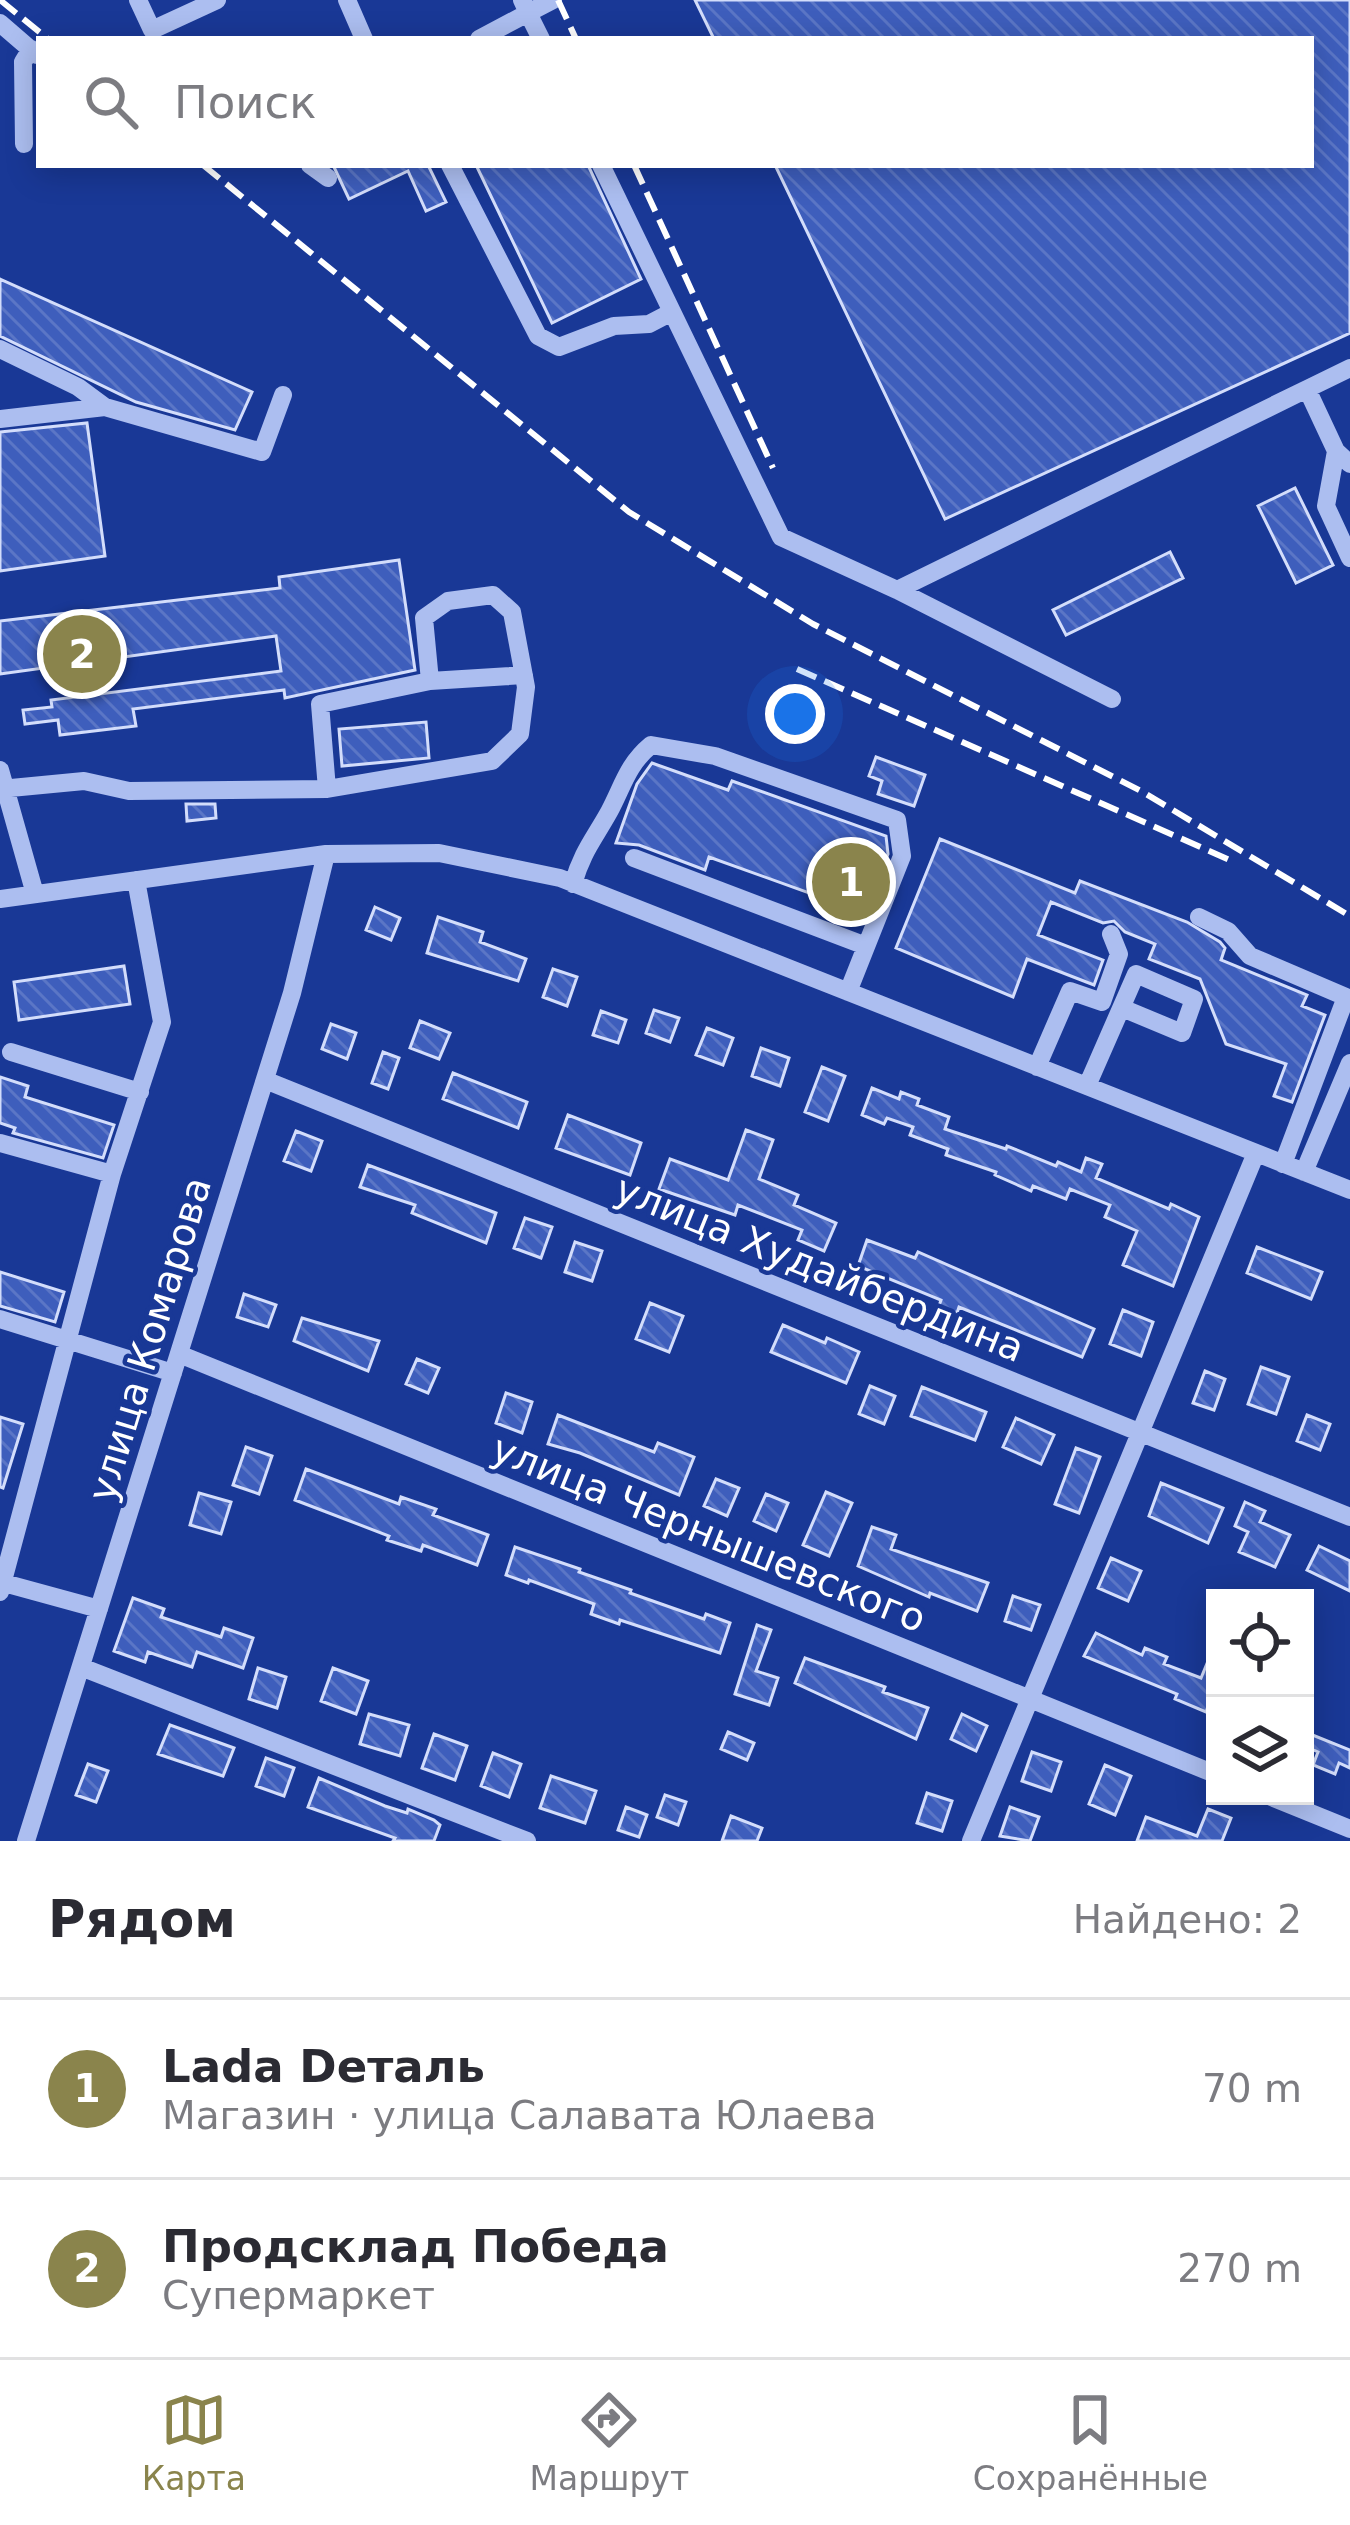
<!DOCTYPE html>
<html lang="ru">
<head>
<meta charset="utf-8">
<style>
  :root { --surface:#fff; --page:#f2f2f3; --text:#2b2b33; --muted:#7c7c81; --line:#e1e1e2; --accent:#8a844c }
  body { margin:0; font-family:"DejaVu Sans",sans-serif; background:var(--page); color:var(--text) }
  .controls { position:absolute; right:36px; bottom:36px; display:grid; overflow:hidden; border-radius:0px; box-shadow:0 6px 30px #0003 }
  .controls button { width:108px; height:108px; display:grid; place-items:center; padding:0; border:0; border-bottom:3px solid var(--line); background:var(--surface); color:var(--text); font:60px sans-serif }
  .you { position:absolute; left:795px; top:714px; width:42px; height:42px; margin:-30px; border:9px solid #fff; border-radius:50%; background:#1a73e8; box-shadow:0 0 0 18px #1a73e833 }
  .badge { display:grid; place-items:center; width:78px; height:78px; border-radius:50%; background:var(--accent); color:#fff; font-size:39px; font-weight:700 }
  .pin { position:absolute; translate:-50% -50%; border:6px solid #fff; box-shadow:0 3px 12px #0006 }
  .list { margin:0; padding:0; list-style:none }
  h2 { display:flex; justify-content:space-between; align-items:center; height:156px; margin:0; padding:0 48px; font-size:51px }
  h2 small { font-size:39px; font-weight:400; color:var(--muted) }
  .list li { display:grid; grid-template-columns:78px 1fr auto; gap:36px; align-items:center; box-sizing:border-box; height:180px; padding:0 48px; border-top:3px solid var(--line) }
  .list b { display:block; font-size:45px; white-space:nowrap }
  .list p { margin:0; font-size:39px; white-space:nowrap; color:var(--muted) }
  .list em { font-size:39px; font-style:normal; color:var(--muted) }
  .icon { flex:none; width:66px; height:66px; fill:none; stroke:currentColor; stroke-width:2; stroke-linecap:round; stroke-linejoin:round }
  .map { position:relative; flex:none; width:1350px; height:1841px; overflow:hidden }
  .search { position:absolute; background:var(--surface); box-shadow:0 6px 30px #0003; left:36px; right:36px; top:36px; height:132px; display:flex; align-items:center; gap:30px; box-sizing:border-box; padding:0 42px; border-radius:0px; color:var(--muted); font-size:45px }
  .sheet { height:516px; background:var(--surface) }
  nav { display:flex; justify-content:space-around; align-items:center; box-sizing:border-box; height:168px; border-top:3px solid var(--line); background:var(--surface); font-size:33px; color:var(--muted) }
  nav a { display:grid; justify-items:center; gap:6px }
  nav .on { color:var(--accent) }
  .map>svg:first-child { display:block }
  .building { fill:url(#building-back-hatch); stroke:#d3ddfb; stroke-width:3 }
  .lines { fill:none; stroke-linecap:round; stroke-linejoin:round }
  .minor { stroke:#acbef0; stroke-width:18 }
  .rail { stroke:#fff; stroke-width:6; stroke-dasharray:21 9; stroke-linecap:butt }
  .labels { text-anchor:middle; stroke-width:9; stroke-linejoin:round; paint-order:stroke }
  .street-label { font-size:39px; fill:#fff; stroke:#193896 }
</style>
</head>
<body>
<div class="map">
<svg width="1350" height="1841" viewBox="0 0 1350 1841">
  <defs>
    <pattern id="building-back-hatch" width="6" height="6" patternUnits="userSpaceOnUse" patternTransform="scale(3)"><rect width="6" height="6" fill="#3e5ebc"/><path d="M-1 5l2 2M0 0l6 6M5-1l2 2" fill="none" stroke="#5b76c6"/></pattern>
  </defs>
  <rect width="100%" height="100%" fill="#193896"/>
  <path class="building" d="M695,0h655v333l-405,186 -170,-354h536v-126h-597z
    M333,165h95l18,37 -20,9 -18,-40 -59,28z
    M476,165h112l53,114 -89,44z
    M0,279l252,113 -17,38 -99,-28 -136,-66z
    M87,423l18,133 -105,15v-139z
    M1295,488l38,77 -37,18 -38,-77z
    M1170,552l13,26 -117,57 -13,-25z
    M399,560l16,110 -130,28 -1,-8 -151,19 3,17 -76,9 -2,-15 -33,4 -2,-14 29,-3 -1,-7 230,-29 -5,-35 -276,38v-53l280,-33 -1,-11z
    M426,722l3,36 -87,8 -3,-37z
    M876,757l49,18 -11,31 -36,-12 4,-13 -13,-5z
    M652,763l76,27 4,-9 154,55 2,18 -23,59 -156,-56 -4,13 -66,-25 -23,-2 21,-59z
    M186,804h29l1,14 -29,3z
    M940,839l135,54 5,-12 107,41 33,20 5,6 -4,12 86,35 -5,11 23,9 -33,87 -18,-6 12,-32 -60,-20 -26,-65 -51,-20 6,-15 -30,-12 -11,-11 -11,2 -52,-21 -13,33 65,25 -9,25 -67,-26 -14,38 -117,-49z
    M375,907l25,11 -9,22 -25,-10z
    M438,917l45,15 -3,10 46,17 -8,22 -91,-28z
    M124,966l6,38 -111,16 -5,-38z
    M553,969l24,8 -10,29 -24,-9z
    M654,1010l25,8 -9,24 -24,-9z
    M601,1011l25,9 -8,23 -25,-8z
    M420,1021l30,12 -11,26 -29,-11z
    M331,1024l25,9 -9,26 -25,-10z
    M707,1028l26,10 -10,27 -27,-10z
    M761,1048l28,10 -9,28 -28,-10z
    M383,1052l16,6 -11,31 -16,-6z
    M822,1067l23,9 -17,45 -23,-9z
    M453,1073l74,29 -9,26 -75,-29z
    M0,1077l28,9 -3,11 89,28 -11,33 -90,-25 2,-5 -15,-5z
    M872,1088l27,11 2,-7 18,7 -2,6 32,12 -4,12 61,20 1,-3 49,20 2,-4 23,10 5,-14 16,6 -6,14 73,31 2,-5 28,13 -26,69 -50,-21 14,-34 -32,-14 5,-12 -40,-16 -4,10 -33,-13 -2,5 -36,-16 1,-3 -50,-17 2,-6 -38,-14 3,-8 -26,-9 -3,6 -22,-9z
    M568,1115l73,28 -11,32 -74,-27z
    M746,1130l27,10 -14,39 39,16 -4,10 42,18 -12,28 -26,-11 4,-10 -64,-25 -3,10 -76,-26 11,-30 58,21z
    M296,1131l26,10 -11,30 -27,-10z
    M368,1165l128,48 -10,30 -74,-30 3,-8 -55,-18z
    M525,1218l27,9 -11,31 -27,-10z
    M867,1240l48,18 3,-6 176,77 -12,28 -123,-50 -2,6 -18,-7 2,-6 -83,-34z
    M575,1242l27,9 -10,30 -27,-9z
    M1257,1247l65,25 -11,27 -64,-26z
    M0,1272l64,20 -9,30 -55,-16z
    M244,1294l32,11 -8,22 -31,-10z
    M650,1303l33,13 -14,36 -33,-13z
    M1123,1310l30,12 -12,34 -31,-12z
    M302,1318l77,23 -11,30 -74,-30z
    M783,1325l42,18 2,-5 32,14 -13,31 -75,-31z
    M417,1359l22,9 -11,25 -22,-9z
    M1261,1367l28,10 -13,37 -28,-10z
    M1205,1371l20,8 -11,31 -21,-7z
    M870,1386l25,10 -11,28 -25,-10z
    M922,1387l64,25 -11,28 -64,-24z
    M506,1393l26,9 -10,31 -26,-10z
    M558,1415l96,37 4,-9 36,14 -15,38 -99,-42 -32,-9z
    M1307,1415l23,9 -10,26 -23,-9z
    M0,1417l23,7 -20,64 -3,-1z
    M1016,1418l38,17 -13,29 -38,-17z
    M246,1447l26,9 -13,38 -26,-9z
    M1076,1448l24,9 -21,56 -24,-9z
    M306,1469l93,35 2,-7 35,12 -3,6 55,20 -11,30 -54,-20 -2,6 -34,-11 2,-4 -94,-36z
    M716,1479l23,9 -12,28 -23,-10z
    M1161,1483l62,25 -15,35 -59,-27z
    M826,1492l26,11 -23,53 -26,-11z
    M199,1493l32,9 -10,32 -31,-9z
    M766,1494l22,9 -12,28 -22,-10z
    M1245,1502l20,9 -5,11 30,13 -15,32 -36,-15 9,-20 -13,-6z
    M872,1527l24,8 -5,14 97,34 -11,28 -47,-18 -1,4 -71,-31z
    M1319,1546l31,15v30l-43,-21z
    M515,1547l65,22 -1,3 52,18 -1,3 74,26 2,-5 24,9 -10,30 -100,-33 -1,4 -28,-10 3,-10 -65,-24 -1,3 -22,-8z
    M1111,1558l30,13 -13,30 -30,-13z
    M1013,1596l27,9 -9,25 -26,-9z
    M133,1598l31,11 -3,8 60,20 3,-9 29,10 -10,30 -46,-16 -5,15 -44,-15 -3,10 -31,-11z
    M757,1625l14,5 -15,41 22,7 -9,27 -34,-11z
    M1096,1633l46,22 3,-7 22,9 -3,7 37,14 14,-34v45l-9,23 -31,-13 2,-5 -93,-38z
    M805,1658l80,29 -2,5 45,16 -12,31 -121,-56z
    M258,1668l28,9 -9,31 -28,-9z
    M333,1668l35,13 -12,33 -35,-13z
    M369,1714l40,11 -9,31 -40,-12z
    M962,1714l25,12 -11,25 -25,-12z
    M170,1725l64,23 -11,28 -65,-22z
    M728,1732l26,11 -7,17 -26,-11z
    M1305,1732l45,18v18l-11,-5 -4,11 -22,-9 5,-13 -13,-6z
    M434,1734l33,12 -12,34 -33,-12z
    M1032,1752l29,10 -10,29 -29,-10z
    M493,1753l28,11 -12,33 -28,-11z
    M266,1758l28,10 -10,28 -28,-10z
    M88,1764l20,7 -12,31 -20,-7z
    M1105,1765l26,11 -16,39 -26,-11z
    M551,1776l45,15 -11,32 -45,-15z
    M319,1778l66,28 22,7 1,-4 26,11 6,5 -6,16h-41l2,-3 -87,-31z
    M927,1793l25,8 -10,30 -25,-8z
    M665,1795l21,7 -8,23 -21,-8z
    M626,1807l21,8 -8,22 -21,-7z
    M1010,1807l29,10 -9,24 -30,-5z
    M1208,1809l23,9 -9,23h-85l9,-24 51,19z
    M731,1816l31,12 -5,13h-35z"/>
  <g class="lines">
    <path class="minor" d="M138,0l14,30 65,-30
      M347,0l17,39
      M522,0l6,13 25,-13
      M0,23l37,32
      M479,39l49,-26 13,26
      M24,144l-1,-82 8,-13
      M310,165l18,13
      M450,165l88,171 21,11 55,-21 35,-2 23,-12
      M601,165l180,372 116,53
      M0,349l78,38 27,20
      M1350,368l-43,21 29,62 14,13
      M0,419l105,-12 157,45 21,-57
      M1336,451l-10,55 24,52
      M1112,699l-215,-109 410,-201
      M0,770l35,124
      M0,789l84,-8 45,10 198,-2 165,-28 28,-27 6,-47 -14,-75 -19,-17 -45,6 -24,17 6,63 94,-6
      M327,789l-7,-85 110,-23
      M634,858l232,88
      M573,884c9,-32 21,-45 36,-72 14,-26 18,-47 42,-67l64,11 182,64 5,36 -54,136
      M0,899l326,-45 113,-1 121,25 790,312
      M1199,917l29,14 22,25 96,41 -63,167
      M11,1052l129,40
      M1037,1067l33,-76 32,11 17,-48 -8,-20
      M265,1080l1085,437
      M1087,1086l49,-112 58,25 -12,34 -60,-25
      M0,1143l112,31
      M1304,1172l46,-109
      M0,1319l173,54
      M179,1354l1036,420
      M0,1582l99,27
      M0,1592l112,-418 50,-152 -26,-142
      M81,1667l446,174
      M1269,1796l81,33
      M26,1841l266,-848 34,-139
      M971,1841l285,-688"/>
    <path class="rail" d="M0,0l48,39
      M558,0l18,39
      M203,165l426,347 184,112 328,167 209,125
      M634,165l139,303
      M797,669l435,192"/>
  </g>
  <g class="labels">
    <g class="street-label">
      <text transform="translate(820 1268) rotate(22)" y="14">улица Худайбердина</text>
      <text transform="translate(149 1339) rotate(-73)" y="14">улица Комарова</text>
      <text transform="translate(709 1533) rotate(22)" y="14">улица Чернышевского</text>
    </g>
  </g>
</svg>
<div class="controls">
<button><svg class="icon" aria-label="locate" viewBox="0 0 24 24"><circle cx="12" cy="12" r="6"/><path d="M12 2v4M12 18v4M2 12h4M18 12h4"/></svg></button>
<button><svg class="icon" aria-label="layers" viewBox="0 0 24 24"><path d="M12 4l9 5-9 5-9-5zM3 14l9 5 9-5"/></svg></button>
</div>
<div class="you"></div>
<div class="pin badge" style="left:851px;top:882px">1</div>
<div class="pin badge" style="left:82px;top:654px">2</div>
<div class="search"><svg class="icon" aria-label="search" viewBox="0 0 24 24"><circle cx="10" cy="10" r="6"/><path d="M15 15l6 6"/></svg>Поиск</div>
</div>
<section class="sheet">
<h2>Рядом<small>Найдено: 2</small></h2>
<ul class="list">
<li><span class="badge">1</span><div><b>Lada Dеталь</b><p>Магазин · улица Салавата Юлаева</p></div><em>70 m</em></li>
<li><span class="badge">2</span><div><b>Продсклад Победа</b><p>Супермаркет</p></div><em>270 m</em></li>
</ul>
</section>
<nav>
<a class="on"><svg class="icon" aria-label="map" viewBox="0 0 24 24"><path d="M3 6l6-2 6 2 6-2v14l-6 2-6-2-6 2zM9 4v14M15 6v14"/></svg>Карта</a>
<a><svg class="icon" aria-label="directions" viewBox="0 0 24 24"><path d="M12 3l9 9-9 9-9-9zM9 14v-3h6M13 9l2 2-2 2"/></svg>Маршрут</a>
<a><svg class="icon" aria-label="saved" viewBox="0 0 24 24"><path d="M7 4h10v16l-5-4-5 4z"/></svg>Сохранённые</a>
</nav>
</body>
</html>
